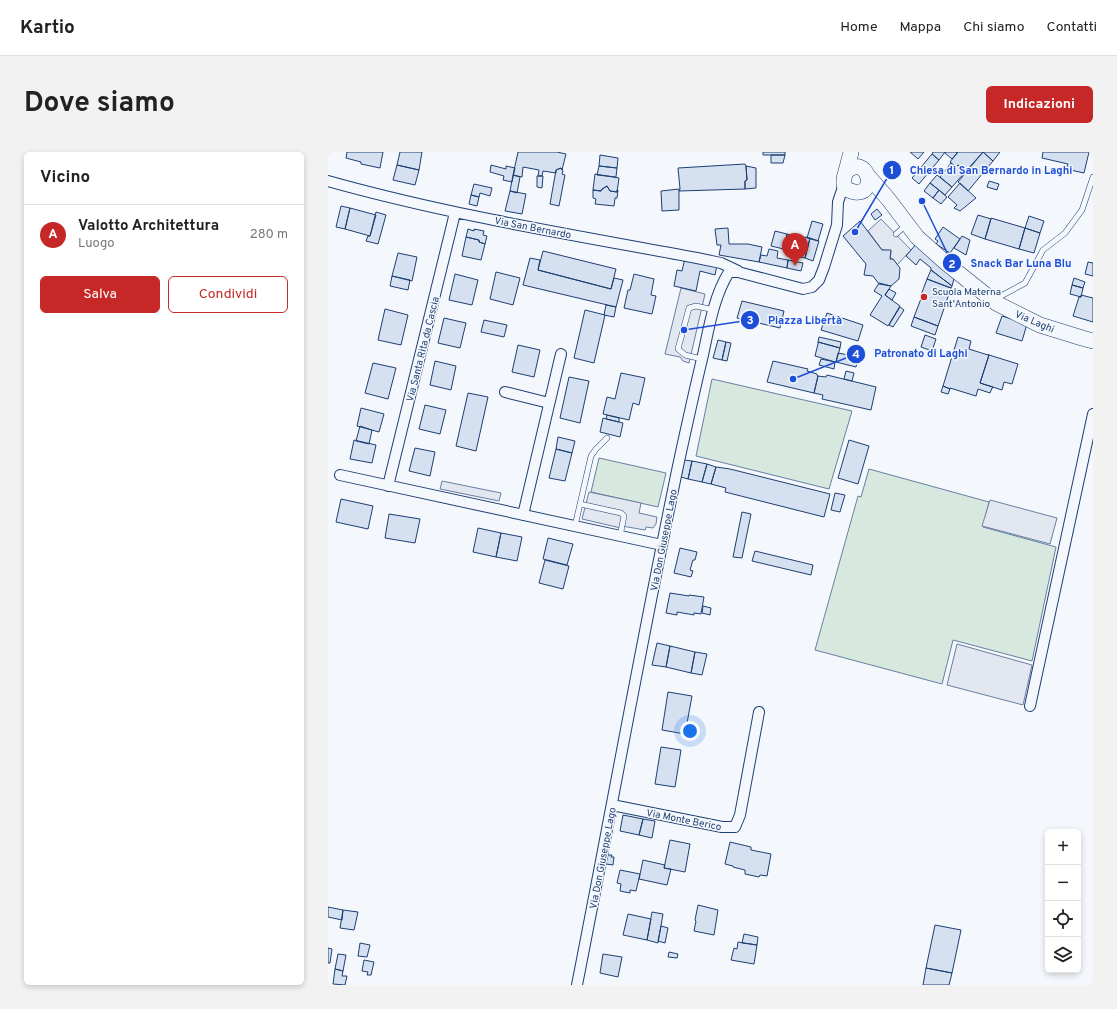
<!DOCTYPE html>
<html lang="it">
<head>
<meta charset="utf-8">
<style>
  :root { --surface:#fff; --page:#f2f2f2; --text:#222; --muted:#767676; --line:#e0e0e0; --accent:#c62828 }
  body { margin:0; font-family:Overpass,sans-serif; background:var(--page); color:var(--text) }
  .controls { position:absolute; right:12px; bottom:12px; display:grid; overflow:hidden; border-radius:6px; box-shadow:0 2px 6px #0003 }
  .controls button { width:36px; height:36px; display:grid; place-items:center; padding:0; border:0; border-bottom:1px solid var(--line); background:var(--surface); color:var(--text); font:20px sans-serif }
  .you { position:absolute; left:362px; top:579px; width:14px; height:14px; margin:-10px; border:3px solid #fff; border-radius:50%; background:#1a73e8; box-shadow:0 0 0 6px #1a73e833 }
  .badge { display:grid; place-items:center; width:26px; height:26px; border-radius:50%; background:var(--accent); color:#fff; font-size:13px; font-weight:700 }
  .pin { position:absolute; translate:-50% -33px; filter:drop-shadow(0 1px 2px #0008) }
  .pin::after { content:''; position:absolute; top:21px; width:14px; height:12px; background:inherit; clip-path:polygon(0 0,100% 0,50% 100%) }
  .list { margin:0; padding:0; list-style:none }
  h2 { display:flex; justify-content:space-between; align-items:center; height:52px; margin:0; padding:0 16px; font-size:17px }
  h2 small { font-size:13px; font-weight:400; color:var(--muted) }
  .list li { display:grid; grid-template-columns:26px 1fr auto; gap:12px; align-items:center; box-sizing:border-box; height:60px; padding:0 16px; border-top:1px solid var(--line) }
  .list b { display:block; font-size:15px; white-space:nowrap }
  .list p { margin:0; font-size:13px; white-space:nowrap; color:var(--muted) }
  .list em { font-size:13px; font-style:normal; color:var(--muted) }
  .actions { display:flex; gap:8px; padding:12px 16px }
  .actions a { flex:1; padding:9px 0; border:1px solid var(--accent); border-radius:6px; text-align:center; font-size:14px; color:var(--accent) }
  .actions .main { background:var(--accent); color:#fff }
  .icon { flex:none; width:22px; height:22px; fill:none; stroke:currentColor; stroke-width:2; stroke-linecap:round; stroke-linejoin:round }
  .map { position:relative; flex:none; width:765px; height:833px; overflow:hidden; border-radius:6px }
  header { display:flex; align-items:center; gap:24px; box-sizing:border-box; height:56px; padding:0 20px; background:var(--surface); border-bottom:1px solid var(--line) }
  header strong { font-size:19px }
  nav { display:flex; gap:22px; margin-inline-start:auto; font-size:14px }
  .intro { display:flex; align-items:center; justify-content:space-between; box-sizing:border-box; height:96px; padding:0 24px }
  h1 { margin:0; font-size:28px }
  .button { padding:10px 18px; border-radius:6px; background:var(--accent); color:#fff; font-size:14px; font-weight:700 }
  main { display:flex; gap:24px; padding:0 24px }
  aside { flex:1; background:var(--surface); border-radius:6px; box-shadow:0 2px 6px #0003 }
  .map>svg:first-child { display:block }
  .green { fill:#d7e8df; stroke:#687fa3 }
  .parking { fill:#e3e8f0; stroke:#687fa3 }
  .building { fill:#d5e0f0; stroke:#1d3f73 }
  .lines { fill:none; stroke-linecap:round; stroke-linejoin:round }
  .lane-casing { stroke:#1d3f73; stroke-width:6 }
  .street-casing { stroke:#1d3f73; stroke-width:12 }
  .secondary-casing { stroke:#1d3f73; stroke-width:16 }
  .lane { stroke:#f4f7fb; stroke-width:5 }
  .street { stroke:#f4f7fb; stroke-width:10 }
  .secondary { stroke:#f4f7fb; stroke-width:15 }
  .poi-dot { fill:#c62828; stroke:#f4f7fb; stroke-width:1.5 }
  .labels { text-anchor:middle; stroke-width:3; stroke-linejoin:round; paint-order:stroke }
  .street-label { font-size:10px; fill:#1d3f73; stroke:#f4f7fb }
  .poi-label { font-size:10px; fill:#1d3f73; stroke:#f4f7fb; text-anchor:start }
  .leader { fill:none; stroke:#1d4ed8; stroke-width:1.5 }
  .callout-dot { fill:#1d4ed8; stroke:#f4f7fb; stroke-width:1.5 }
  .mark-label { font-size:12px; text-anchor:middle; font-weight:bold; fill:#fff }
  .callout-label { font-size:11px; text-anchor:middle; font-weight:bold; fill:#1d4ed8; stroke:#f4f7fb; stroke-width:3; stroke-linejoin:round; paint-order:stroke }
</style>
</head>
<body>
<header>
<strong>Kartio</strong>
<nav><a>Home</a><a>Mappa</a><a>Chi siamo</a><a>Contatti</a></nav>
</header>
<div class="intro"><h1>Dove siamo</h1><a class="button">Indicazioni</a></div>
<main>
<aside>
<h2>Vicino<small></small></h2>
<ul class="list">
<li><span class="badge">A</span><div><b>Valotto Architettura</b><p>Luogo</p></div><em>280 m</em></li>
</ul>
<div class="actions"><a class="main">Salva</a><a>Condividi</a></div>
</aside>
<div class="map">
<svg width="765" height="833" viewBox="0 0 765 833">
  <rect width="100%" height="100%" fill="#f4f7fb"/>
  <path class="green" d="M384,227l140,32 -23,78 -133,-33z
    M271,306l67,15 -8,34 -67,-15z
    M541,317l120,33 -6,25 73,20 -24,114 -79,-21 -11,44 -127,-34 43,-154 3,1z"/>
  <path class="parking" d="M553,67l30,31 -14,15 -4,-6h-3l1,-8 -9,-1 -14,-19z
    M353,136l24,6 -16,69 -6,-2 -3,-4 -15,-3z
    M114,329l59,12 -2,8 -59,-12z
    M261,340l52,11 -2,10 18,4 -1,7 -3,4 -7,-1 -1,3 -23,-4 -1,2 -39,-9z
    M662,348l67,18 -7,26 -68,-18z
    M629,492l75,21 -9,40 -76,-20z"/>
  <path class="building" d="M19,0h36l-3,16 -19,-4v-2l-15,-4z
    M72,0h22l-3,18 -22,-5z
    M190,0h39l9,2 -4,16 -1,-2 -5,2v3l-13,-2 -1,5h-4l1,-6 -16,-3 -1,10 -9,-2z
    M435,0h22v3h-22z
    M582,0h14l-6,7z
    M605,0h12l-6,8 -7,-6z
    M617,0h11l1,1 -5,6 -7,-6z
    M630,0h25l-17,19 -8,-6 -2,2 -6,-5z
    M655,0l10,9 -25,30 -10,-9z
    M655,0h17l-7,9z
    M715,0h46l-5,21 -18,-4 2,-5 -26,-6z
    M604,2l7,6 -20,24 -7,-6z
    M272,3l18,3 -1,10 -18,-2z
    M443,3h14l-2,8h-12z
    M623,11l5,4 2,-2 8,6 -14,16 -12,-10z
    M417,12l1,2 1,14 -2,1v8l-66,2 1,-2 -2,-21z
    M69,13l22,5 -4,15 -22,-5z
    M163,13l15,4v-3l9,2 -3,14 -9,-2 1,-4 -14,-4z
    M271,14l18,2 -1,9 -19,-2z
    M418,14l10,2v20l-11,1v-8l2,-1z
    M233,16l2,3 -1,3 3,1 -6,31 -9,-2 6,-34z
    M267,22l24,4 -2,14 -7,-1 -3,-5 -5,3 -1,2 -8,-1z
    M185,23l7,2 -3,16 -7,-2z
    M609,23l15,12 -7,8 -15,-12z
    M209,24h6l-1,12 -5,-1z
    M661,29l10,3 -2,6 -10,-3z
    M602,31l9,7 -6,8 -9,-7z
    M632,31l16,15 -16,13 -6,-3 3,-3 -9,-8z
    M146,32l18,4 -2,8 -10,-3 -1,4 -8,-2z
    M279,34l3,5 7,1v-2h1l-1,8h-2l-1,8 -19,-2 1,-5 -3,-1v-8l8,1 1,-2z
    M351,37v21l-17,1 -1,-20z
    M611,38l8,7 -6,7 -8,-6z
    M182,39l16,3 -4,20 -17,-3z
    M143,43l8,2 -2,9 -8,-2z
    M13,54l9,2 -5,21 -9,-2z
    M22,56l26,7 -6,21 -25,-7z
    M549,57l5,6 -7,5 -4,-6z
    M48,60l10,3 -8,29 -12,-3 2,-5h2z
    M650,63l13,4 -6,20 -14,-5z
    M701,64l15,5 -4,12 -15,-5z
    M663,66l34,10 -6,21 -34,-10z
    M484,69l11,3 -5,17 -11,-3z
    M532,69l22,29h9l-1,9h3l7,9 -1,11 -8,7 -12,-2 -6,-8 -9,-1 2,-11 -23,-28z
    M615,75l17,12 -10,14 -14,-9 2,-3 -3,-2z
    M400,76l1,16h19l14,3 -3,15 -40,-7 2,-10h-4l-2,-16z
    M697,76l15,5 -6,20 -15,-4z
    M140,77l6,2v-2l10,2 -1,4 4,1 -2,8 -6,-2v-2l-13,-3z
    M447,79l12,3 -2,10 8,2 -1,5 -21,-5z
    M459,82l8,2 -2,10 -8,-2z
    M467,84l7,1h1l-4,12v-2l-6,-1z
    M634,84l8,4 -4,15 -12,-7z
    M138,85l13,3v2l6,2 -4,16 -19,-4z
    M477,85l5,1 -5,20 -5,-1z
    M482,86l9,3 -6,20 -8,-3z
    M589,91l38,32 -3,11 -21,-16v-2l-11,-9 -4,6 -10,-9z
    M441,97l9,2 -1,7 11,2 -1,8 -28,-6 2,-7 6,1z
    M215,99l73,18 -5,20 -73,-19z
    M70,101l19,4 -5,24 -20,-5z
    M202,106l10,2 -2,10 73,19 3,-11 9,2 -7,27 -93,-22z
    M357,106l32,7 -2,10 -15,-4 -4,20 -22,-5 3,-16 5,1z
    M460,108l15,3 -2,8 -14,-3z
    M760,110l5,1v13l-8,-2z
    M603,118l21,16 -1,2 -24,-9z
    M168,120l24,6 -7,27 -23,-6z
    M127,122l23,6 -6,25 -23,-5z
    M306,122l20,5 -3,16 5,1 -4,18 -28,-6 4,-18h2z
    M64,124l18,4 -2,10 -18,-4z
    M746,126l11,4 -2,6 -11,-3z
    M599,127l24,9 -13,38 -24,-9 8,-21 -1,-1z
    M551,131l12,3 -6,9 15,11 -12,20 -18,-11 12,-19 -8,-5z
    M744,133l11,3 -2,9 -11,-3z
    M561,137l7,4 -4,7 -7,-5z
    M753,143l12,3v24l-20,-6 6,-19h2z
    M414,149l42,10 -4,17 -43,-10z
    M278,153l10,2 -2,10 -10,-2z
    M572,155l4,3 -11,17 -4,-2z
    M57,157l23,6 -7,30 -23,-5z
    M257,158l20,5 -11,48 -20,-5z
    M499,161l36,12 -5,16 -37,-11z
    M674,164l25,8 -5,17 -26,-8z
    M586,165l24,9 -3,9 -24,-9z
    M116,166l22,5 -6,25 -22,-5z
    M156,168l23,5 -3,12 -23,-5z
    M597,183l11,4 -4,12 -11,-4z
    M491,185l22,5 -1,6 -22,-6z
    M630,185l13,4 -2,8 19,6v-1l1,1 -9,28 13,4v1h-1l-2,5 -12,-4 -2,7 -26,-8v1l-7,-3z
    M390,188l8,2 -4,18 -9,-2z
    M398,190l5,1 -4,18 -5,-1z
    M490,190l22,6 -4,14h-1l-20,-6 3,-12z
    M190,193l22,5 -6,27 -22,-5z
    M510,201l20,4 -2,10 -20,-5z
    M661,203l29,9 -6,20 -8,-2 -2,8 -22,-7z
    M493,207l14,3 -1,7 -15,-4z
    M107,209l21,5 -5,24 -21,-5z
    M445,209l35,8 -1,2 10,3v1l1,1 -4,17 -47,-11z
    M45,211l23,5 -8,31 -23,-6z
    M518,219l8,2 -2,8 -8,-2z
    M293,221l24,5 -6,27 -6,-2 -4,17 -26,-6 4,-17 8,2z
    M499,223l49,12 -5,23 -49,-11 1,-4 -9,-2 4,-17 8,1z
    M241,225l20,4 -9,42 -20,-5z
    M615,234l7,3 -2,5 -7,-2z
    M140,241l20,4 -12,54 -20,-5z
    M97,253l21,5 -6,24 -21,-5z
    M33,256l23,6 -5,18 -22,-6z
    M279,263l12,3v4l-13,-3z
    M275,266l20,5 -3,14 -20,-5z
    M32,274l12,4 -3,14 -13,-3z
    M230,285l17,4 -3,12 -16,-4z
    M26,288l22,5 -4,18 -22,-4z
    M521,288l20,6 -11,38 -20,-6z
    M87,296l20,4 -5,24 -21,-5z
    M228,297l16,4 -7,28 -16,-3z
    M356,308l8,1 -4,18 -7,-2z
    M364,309l15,3 -5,18 -14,-3z
    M379,312l9,3 -5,17 -9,-2z
    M388,315l14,2 100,25 -6,23 -99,-25 1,-4 -15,-4z
    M507,341l10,2 -5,17 -9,-2z
    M13,347l32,7 -5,23 -32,-7z
    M414,360l9,2 -9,44 -9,-1z
    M61,362l31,5 -5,24 -30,-5z
    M150,376l23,5 -5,24 -23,-5z
    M173,381l21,4 -5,24 -21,-4z
    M220,386l25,6 -6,21 -24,-6z
    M352,396l17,4 -2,8h-2l-3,10 3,1 -2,6 -17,-4z
    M427,399l58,14 -2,10 -59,-14z
    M217,408l24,6 -6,23 -24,-6z
    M342,441l19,3v-1l15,2 -3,17 -7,-1v2l-17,-3v3l-11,-2z
    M375,454l8,2 -1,7 -8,-2z
    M329,491l13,3 -4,21 -14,-2z
    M342,494l25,6 -4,21 -25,-6z
    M367,500l12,2 -5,21 -11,-2z
    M340,540l24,4 -7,38 -23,-4z
    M333,595l20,3 -6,37 -20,-3z
    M295,663l20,4 -4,16 -19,-4z
    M315,667l12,2 -3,17 -13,-3z
    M342,688l20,4 -5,28 -21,-4z
    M402,690l21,5v3l20,4 -4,22 -7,-1 -1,2 -14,-3v-4l-12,-3v-1l-8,-2z
    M280,703h4l-1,2h3l-1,8 -7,-1z
    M315,708l22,5 -1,3 7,1 -4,16 -28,-6z
    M292,718l20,4 -4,17 -6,-1v3l-10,-2 1,-7 -4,-1z
    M370,753l20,5 -4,25 -20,-4 2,-10 -1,-1z
    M0,755l15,3 -1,10 -14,-3z
    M15,758l15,2 -4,18 -14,-2z
    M324,760l11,2 -5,29 -11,-3z
    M300,762l23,5 -4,21 -24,-5z
    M607,773l26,5 -9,43 -26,-5z
    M333,774l7,2 -3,15 -7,-2z
    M416,782l14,3 -1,8 -15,-2z
    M410,790l19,3 -3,19 -23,-4 3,-12 3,1z
    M32,791l10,2 -3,12 -9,-1z
    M0,796l4,1 -2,14h-2z
    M341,800l9,2 -1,4 -9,-1z
    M10,802l8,1 -3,16 -8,-2z
    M275,802l19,3 -4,20 -18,-4z
    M36,808l10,2 -3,13h-4l1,-3 -6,-1z
    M598,816l26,5 -3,12h-26z
    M7,817l8,2 -1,5h5l-2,9 -12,-1z"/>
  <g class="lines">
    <g class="lane-casing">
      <path id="lane" d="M568,82l9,-8
        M669,150l4,-6 24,-13 18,-33 22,-17 17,-23 11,-33
        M374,207l-17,-4 -7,-6 11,-41 7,-2 18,4
        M252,352l41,9 3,3 -4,20
        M247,374l16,-70 5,-7 11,-11"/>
    </g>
    <g class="street-casing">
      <path id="street" d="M0,29c121,34 246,54 369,77l24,5 17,8
        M177,240l44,11
        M12,323l322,70
        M60,334l67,-273
        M195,363l38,-161
        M702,554l63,-292
        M284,653l110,22h13l5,-12 19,-103
        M249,833c34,-173 65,-346 101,-519 8,-37 16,-74 25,-111 6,-28 11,-59 26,-83h9l65,17 9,-2 7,-7 5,-13 13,-42 1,-23 6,-18"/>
    </g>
    <g class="secondary-casing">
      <path id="secondary" d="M518,20c21,-20 33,23 9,20 -14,-2 -12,-12 -9,-21 2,-6 3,-13 5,-18
        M541,25l20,23 28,37 29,26 50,40 44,22 42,13 11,3"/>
    </g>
    <use href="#lane" class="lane"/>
    <use href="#street" class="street"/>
    <use href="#secondary" class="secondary"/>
  </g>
  <circle class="poi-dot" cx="596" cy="145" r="4"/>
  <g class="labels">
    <g class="street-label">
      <text transform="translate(205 75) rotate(11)" y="4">Via San Bernardo</text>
      <text transform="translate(707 169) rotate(23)" y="4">Via Laghi</text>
      <text transform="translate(94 197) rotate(-76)" y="4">Via Santa Rita da Cascia</text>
      <text transform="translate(335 388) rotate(-79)" y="4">Via Don Giuseppe Lago</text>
      <text transform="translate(356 667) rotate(11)" y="4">Via Monte Berico</text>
      <text transform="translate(274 706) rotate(-79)" y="4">Via Don Giuseppe Lago</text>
    </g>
    <g class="poi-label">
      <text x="604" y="143">Scuola Materna<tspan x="604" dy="12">Sant'Antonio</tspan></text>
    </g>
  </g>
  <path class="leader" d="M527 80L564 18M594 49L624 111M356 178L422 168M465 227L528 202"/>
  <g class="callout-dot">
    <circle cx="527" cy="80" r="4"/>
    <circle cx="594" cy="49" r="4"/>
    <circle cx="356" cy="178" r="4"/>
    <circle cx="465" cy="227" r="4"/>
    <circle cx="564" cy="18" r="10"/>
    <circle cx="624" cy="111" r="10"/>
    <circle cx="422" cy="168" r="10"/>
    <circle cx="528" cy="202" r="10"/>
  </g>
  <g class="mark-label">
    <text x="564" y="22">1</text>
    <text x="624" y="116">2</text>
    <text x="422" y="172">3</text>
    <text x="528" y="206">4</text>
  </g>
  <g class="callout-label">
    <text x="663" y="22">Chiesa di San Bernardo in Laghi</text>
    <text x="693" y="115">Snack Bar Luna Blu</text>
    <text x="477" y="172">Piazza Libertà</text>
    <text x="593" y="205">Patronato di Laghi</text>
  </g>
</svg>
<div class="controls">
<button>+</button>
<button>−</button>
<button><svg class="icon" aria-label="locate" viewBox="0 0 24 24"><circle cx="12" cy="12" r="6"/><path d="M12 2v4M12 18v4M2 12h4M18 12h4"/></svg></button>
<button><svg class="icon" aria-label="layers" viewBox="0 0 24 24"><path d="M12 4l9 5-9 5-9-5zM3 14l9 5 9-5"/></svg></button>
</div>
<div class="you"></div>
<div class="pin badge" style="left:467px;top:114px">A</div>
</div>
</main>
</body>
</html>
